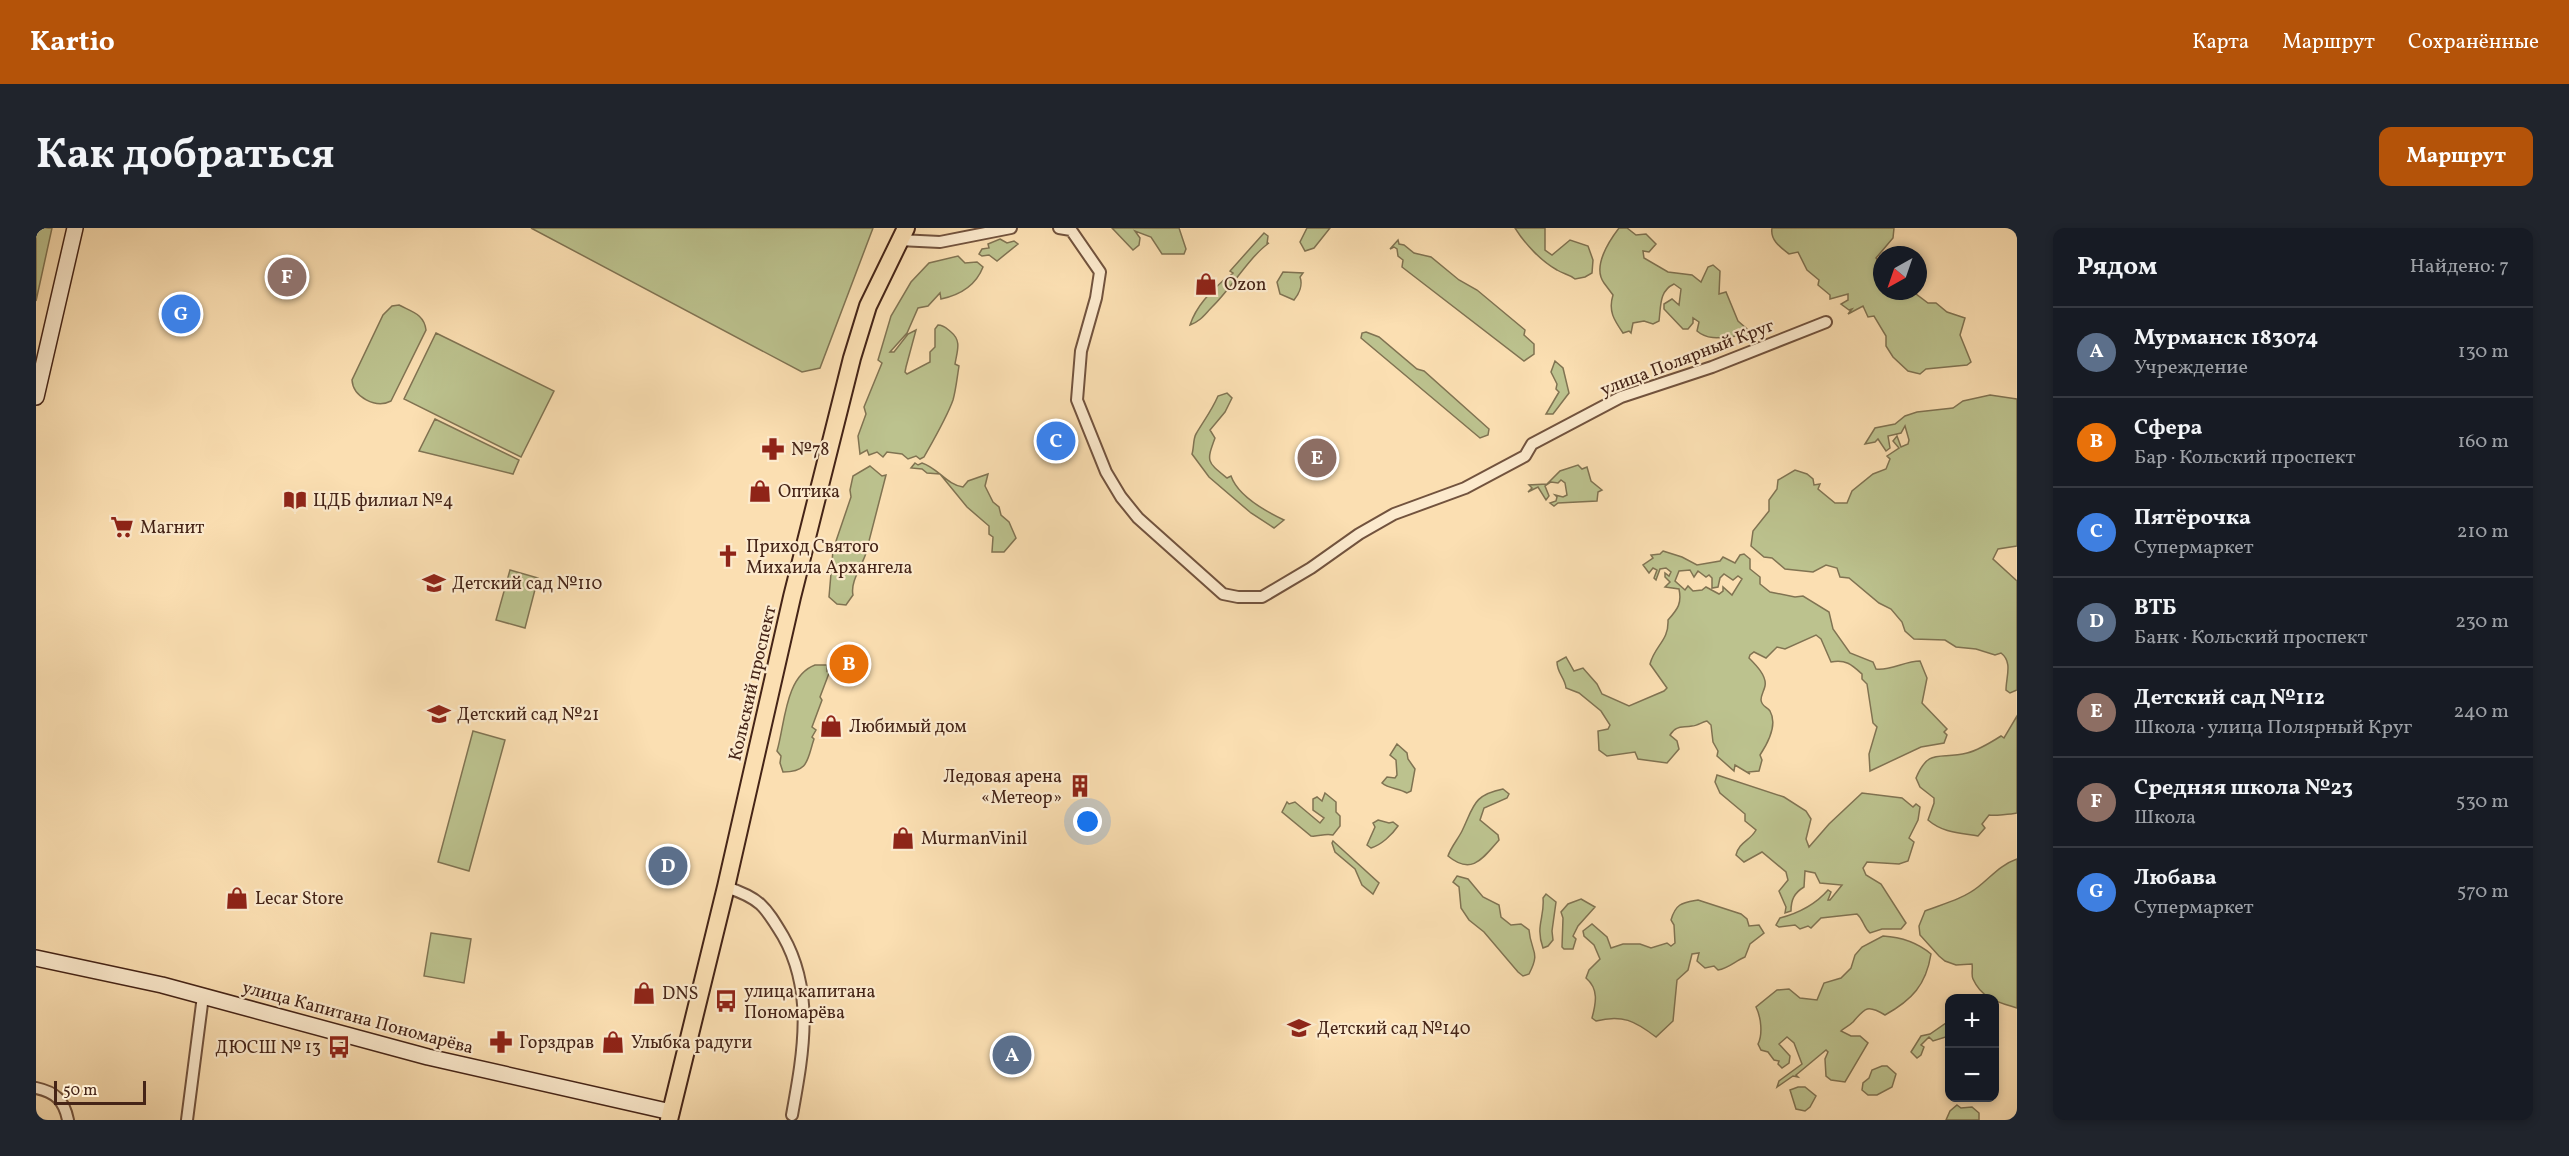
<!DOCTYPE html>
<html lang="ru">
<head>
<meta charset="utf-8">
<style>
  :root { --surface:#171b24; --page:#20242c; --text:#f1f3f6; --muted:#9ea1a6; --line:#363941; --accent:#b45309 }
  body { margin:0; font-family:Vollkorn,serif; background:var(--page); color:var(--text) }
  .controls { position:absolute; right:18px; bottom:18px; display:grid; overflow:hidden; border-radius:12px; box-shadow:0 3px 9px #0003 }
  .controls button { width:54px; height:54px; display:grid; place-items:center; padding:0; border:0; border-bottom:2px solid var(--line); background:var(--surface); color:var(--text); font:30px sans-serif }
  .compass { position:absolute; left:1837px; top:18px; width:54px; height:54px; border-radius:50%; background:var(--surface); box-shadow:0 3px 9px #0003; rotate:220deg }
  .scale { position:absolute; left:18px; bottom:15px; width:92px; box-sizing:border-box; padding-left:6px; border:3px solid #452417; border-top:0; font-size:16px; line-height:21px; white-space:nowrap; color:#452417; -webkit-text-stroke:4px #fceacd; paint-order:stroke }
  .you { position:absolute; left:1052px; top:594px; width:21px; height:21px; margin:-15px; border:4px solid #fff; border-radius:50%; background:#1a73e8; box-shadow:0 0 0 9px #1a73e833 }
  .badge { display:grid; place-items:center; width:39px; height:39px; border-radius:50%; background:var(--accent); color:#fff; font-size:20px; font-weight:700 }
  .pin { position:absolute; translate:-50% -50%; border:3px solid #fff; box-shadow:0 2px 6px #0006 }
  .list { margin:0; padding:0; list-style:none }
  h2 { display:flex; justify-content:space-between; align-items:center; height:78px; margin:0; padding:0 24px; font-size:26px }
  h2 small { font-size:20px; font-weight:400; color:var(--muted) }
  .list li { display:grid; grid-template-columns:39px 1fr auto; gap:18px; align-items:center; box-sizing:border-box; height:90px; padding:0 24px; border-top:2px solid var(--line) }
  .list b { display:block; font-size:22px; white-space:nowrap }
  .list p { margin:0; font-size:20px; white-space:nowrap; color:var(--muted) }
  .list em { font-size:20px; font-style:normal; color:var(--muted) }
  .map { position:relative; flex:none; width:1981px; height:892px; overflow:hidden; border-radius:12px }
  header { display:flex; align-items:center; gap:36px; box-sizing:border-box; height:84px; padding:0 30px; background:var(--accent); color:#fff }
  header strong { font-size:28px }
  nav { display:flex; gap:33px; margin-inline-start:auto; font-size:21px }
  .intro { display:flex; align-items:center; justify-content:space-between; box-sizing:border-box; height:144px; padding:0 36px }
  h1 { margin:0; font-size:42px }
  .button { padding:15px 27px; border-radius:12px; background:var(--accent); color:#fff; font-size:21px; font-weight:700 }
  main { display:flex; gap:36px; padding:0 36px }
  aside { flex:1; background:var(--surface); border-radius:12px; box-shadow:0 3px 9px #0003 }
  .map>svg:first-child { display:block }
  .green { fill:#bcc28e; stroke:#807352; stroke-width:1.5; fill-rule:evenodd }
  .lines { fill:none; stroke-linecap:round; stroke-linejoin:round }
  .street-casing { stroke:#72533e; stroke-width:14 }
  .secondary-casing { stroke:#452417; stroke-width:18 }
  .primary-casing { stroke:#452417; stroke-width:20 }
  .street { stroke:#fceacd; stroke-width:10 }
  .secondary { stroke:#fceacd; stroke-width:15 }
  .primary { stroke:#fbdfb2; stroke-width:16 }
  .labels { text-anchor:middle; stroke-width:4.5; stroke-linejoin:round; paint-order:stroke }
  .poi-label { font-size:18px; fill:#452417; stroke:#fceacd; text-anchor:start }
  .street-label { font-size:18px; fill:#452417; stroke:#fceacd }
</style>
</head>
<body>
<header>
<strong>Kartio</strong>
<nav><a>Карта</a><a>Маршрут</a><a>Сохранённые</a></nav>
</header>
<div class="intro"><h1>Как добраться</h1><a class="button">Маршрут</a></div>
<main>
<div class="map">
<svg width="1981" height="892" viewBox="0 0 1981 892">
  <rect width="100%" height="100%" fill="#fbdfb2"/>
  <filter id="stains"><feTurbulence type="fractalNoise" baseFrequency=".00333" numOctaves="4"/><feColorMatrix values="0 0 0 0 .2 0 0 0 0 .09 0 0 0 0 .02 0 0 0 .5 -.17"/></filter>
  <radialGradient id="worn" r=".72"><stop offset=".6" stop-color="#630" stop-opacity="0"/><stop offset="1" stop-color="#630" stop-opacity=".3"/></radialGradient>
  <path class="green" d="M0,0h16l-16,73z
    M495,0h342l-53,140 -18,4z
    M1076,0h67l7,21 -2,5h-22l-11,-17 -16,-6 5,7 -1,7 -6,5z
    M1271,0h23l-16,20 -9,3 -5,-9z
    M1479,0h30v22l7,5 18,-15 18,6 5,14 -1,13 -7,4 -10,2c-6,-5 -12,-5 -18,-9 -16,-9 -32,-26 -42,-42z
    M1583,0h8l9,7 10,-1 10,10 -7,8 -6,-1 1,7 24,14 24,3 9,7 7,-15 5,-2 7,6 -1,23 7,-2 12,29 9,8 2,7c-18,-2 -37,8 -52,-5l2,-9 -6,-4v5l-5,6h-5l-19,-20v-5l8,-5 7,6 2,-16 -7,-5c-15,7 -13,22 -15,37l-6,3 -9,-3 -11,2 -2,10 -2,-2 -6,2c-9,-13 -15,-22 -10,-38 -3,-4 -6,-8 -9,-12 -12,-16 5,-42 15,-55z
    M1736,0h122l-1,10 -17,20 6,6v27h30l16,12h8l11,9 18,6 -5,17 11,27 -4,3 -41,4 -6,5 -12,-3 -15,-14 -7,-11v-10l-12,-20 -6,1 -5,-11 -15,8 4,-5 -3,1 -8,-6 7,-4v-6l-18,5v-4l-12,-10 1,-5 -12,-10 -9,-18 -9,2c-9,-7 -19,-14 -17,-26z
    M1228,5l4,3 -1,8 2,-1c-20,14 -38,46 -57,64 -7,7 -11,14 -22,18 7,-21 22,-34 37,-48l-1,2 7,-6 -3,-2z
    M964,11l7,4 7,-2 4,3 -21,17 -8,-6 -7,1 -3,-2 3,-5 7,-1 -1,-4z
    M1362,12l1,4 5,1 10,8 17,4 28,23 18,10 48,40 -1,5 10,9v10l-10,7 -122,-94 1,-7 -5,-4 -1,-7 -3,-2 -4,2z
    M922,28l7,7 12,-1 6,5c-7,18 -23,28 -42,32l-1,-6 -12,13 -10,2 -11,25 -17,19h4l14,-18 8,-4 -10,37 -1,5 2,2 23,-12v-10l5,-5v-18l3,-4c6,0 8,3 13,7 11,9 6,19 4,32l4,2c-2,12 -3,23 -6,34 -6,17 -20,41 -29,57l-4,2 -4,-3 -8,3 -6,-5 -15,-2 -4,5 -6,-5 -8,3 -2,-5 -7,4 -2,-18 8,-22 -2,-7 18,-44 -4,-3 13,-44 20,-34 18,-19z
    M1247,44l20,1 -3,4c3,8 -1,17 -6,23l-14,-6 -3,-12z
    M363,77c13,7 25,9 27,25l-35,71c-15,8 -38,-4 -39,-21l31,-65 9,-9z
    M1330,104l13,5 38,32 7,2 65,58 -1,6 -8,3 -119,-100 1,-5z
    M400,105l118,58 -33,66 -117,-58z
    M1519,133l8,7 6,25 -16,21h-7l13,-22 -3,-3 1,-5 -6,-12z
    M1191,165l5,5 -7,14 -15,18 5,8c-9,24 -8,24 12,40l4,-2c7,20 34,35 53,44l-10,8 -23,-15 -42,-36 -17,-23c2,-6 1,-15 4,-20 7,-12 16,-24 22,-38z
    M1954,167l27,4v147l-19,3 -5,10 24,22v109l-7,3 -4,-3c0,-13 7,-28 -5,-37l-6,2 -19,-6 -20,-2 -11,-7 -31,-1 -9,-8 -3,-9 -11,-13 -12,-6 -30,-25 -9,-1 -3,-9 -11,-3 -13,7 -28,-3 -13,-11 -8,-1 -13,-11 2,-15 16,-20v-11l8,-11 1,-9 17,-10 12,4 6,5 1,6 6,-1 -2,5 17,14h12l5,-12 21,-17 13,-5 4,-10 -3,-3 12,-8 -6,-7 4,-5 4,11 7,-3 1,-4 -4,-14 -4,7 -13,3 2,12 -4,3 -8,-12 -3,3 -10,2 10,-16 20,-4 10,-8 12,-4 36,-4 10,-7z
    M399,191l84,41 -6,14 -94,-23z
    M879,235l3,2 4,-2c16,5 25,22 41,24l5,-6 20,-7 -3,12 8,16 6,5 2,8 8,7 7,16 -12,14h-12l1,-15 -4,-3v-8l-22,-19 -27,-33 -13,-1 -5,-4 -11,-1z
    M1542,237l4,4 5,-2 4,14 11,9 -4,2 -1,9 -39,2 -4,3 -4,-3 6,-2 1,-4 -2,-2 8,2 4,-2 -2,-12 -4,-3 -3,3 -7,-1 -6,4 4,10 -3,4 -8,-13 -10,5 4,-4 -3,-3 18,-1 13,-13z
    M834,238l12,10 4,-1 -18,70 -4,5 2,3c-4,13 -16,29 -13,42l-7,10 -9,-1 -8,-7 4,-47 18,-53 -1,-7 3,-14z
    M1627,323l19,6 15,8 23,-4 3,-4 12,6 5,-8 4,-1 6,5v10l10,8v7l10,8 25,5 8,-1 26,16 4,17 17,24 23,9 3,7c14,2 29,-8 44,-8l7,17 -5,25 25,26 -3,3 3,3 -3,8 -23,4 -51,24 -1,-17 8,-27 -4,-4 -6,-39 -5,-5v-5c-10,-9 -16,-15 -31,-12l-10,-23 -5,-4 -31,14 -8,-2 -11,11 -12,-6 -4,3 -1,3c7,7 18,18 16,28 -1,5 -4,9 -4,14 1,7 5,6 9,11 8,14 -2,32 -10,44l2,5 -3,11 -11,1 2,2 -15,-9 -1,6 -17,-15 1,-5 -5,-9 -2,-17 -4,-4c-5,1 -10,5 -15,5 -10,2 -16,-1 -22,9l7,6 2,8 -12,14 -29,-4 -3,-7 -28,4 -8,-6 -1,-19 10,-2 2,-4 -9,-14 -22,-18 -13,-5c-1,-10 -9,-15 -9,-26l9,-5 8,14 9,-3 14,16 5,10 27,12 35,-15 3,-3 -17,-24c5,-19 19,-23 18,-44 10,-11 14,-17 11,-31l-14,-2 5,-5 -5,-5v-4l4,3 2,-4 -5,-4 -6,1 -4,11 -2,-2 3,-8 -4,-2 -4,5 -6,-8 10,-7 -2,-3 9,-1zM1654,342l4,7 4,-6 8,6 3,-2 3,3v10l6,-1 2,-9 4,-4 9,6 5,-4 4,3 -10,16 -9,-8v4l-4,3 -13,-7 -4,3 -9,1 -5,-5 -3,4 -10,-9 4,-10z
    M474,342l28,8 -13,50 -29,-8z
    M779,437h12v6l4,-3 -11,29 2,3 -10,27 4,3 -4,7 2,2c-7,21 -5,33 -31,33l-3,-9 1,-7 -4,-5c8,-27 8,-75 38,-86z
    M1981,488v97c-5,1 -23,3 -28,2l-7,9 3,4 -7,8c-18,-3 -35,-3 -50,-16l6,-17v-5l-14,-11 -4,-9c13,-31 24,-18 51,-25 12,-3 23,-10 34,-17l3,2z
    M437,503l32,9 -36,131 -31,-9z
    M1361,516l10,9 1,6 7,10 -4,22 -4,2c-8,-5 -18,-4 -25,-10l5,-6 8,1 2,-3 -1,-15 -6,-5z
    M1681,547l67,22 22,14 5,8 -5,20 3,8 20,-23 33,-31 40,5 11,9 3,-3 4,3 -2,13 -9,18 5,4 -6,19 -9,3 -32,-2 -4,6 3,7 15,9 25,39 -5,6h-19l-12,4c-7,-6 -6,-13 -13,-19l-36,4 -10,10 -3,-2 -8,3 -5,-4 -16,2 -3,-2 4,-7c19,-5 35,-13 48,-28l3,2 -3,8h2l12,-15 -22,-2 -5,-10 -10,-2 -1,16c-10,6 -13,13 -13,24l-6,2 1,-6 -7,-16 9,-11 -2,-8 -24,-20 -18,10 -8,-7c3,-13 14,-14 20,-25l-11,-9v-7l-25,-21 -5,-11z
    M1467,561l6,5 -2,4 -23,10 -4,12 18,15 1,5c-16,18 -27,36 -51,16 3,-9 10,-17 14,-25 12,-25 11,-36 41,-42z
    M1289,565l11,9v10l4,4v10l-7,9c-9,-2 -14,2 -22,1l-29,-24 5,-10 2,2 6,-2 25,21 4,-5 -11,-8v-11l4,-2 5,4z
    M1342,592l11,3 4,-1 5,4c-6,9 -17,19 -27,22l-4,-3 8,-18 -2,-4z
    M1297,613l46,42 -6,11 -11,-9 -7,-16 -20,-17 -3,-9z
    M1981,631v149c-19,-6 -35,-9 -44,-29 -2,-3 0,-11 -1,-15l-16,1 -11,-4 -6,-5 -19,-21 -1,-9 6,-15c18,-7 38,-12 53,-24 14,-11 22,-22 39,-28z
    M1421,648l11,3 15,18 16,8 2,12 10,8 10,-1 8,6c2,23 12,21 0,44l-6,2 -5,-4 -34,-40 -15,-12 -8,-12 -2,-21 -6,-5z
    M1510,666l10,8 -4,29 1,9 -5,6 -5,2c-8,-22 2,-31 0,-50z
    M1545,671l14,8 -17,19 -5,10 3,3 -3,10h-9l-2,-2 1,-29 -2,-6 7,-8z
    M1662,672l43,14 6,5 2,7 10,-1 5,8 -14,11 -5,13c-10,4 -16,11 -27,13l-4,-4 -9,2 -8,-7 2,-8 -7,1 -4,16 -11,10 -4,41 -17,16c-21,-16 -34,-23 -60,-16l-4,-3c4,-15 7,-29 -6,-40l3,-8 11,-11 -6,-14 -10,-9 -1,-5 9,-7 15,13 4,11 12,-4h17l11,4 16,-5 4,3 4,-3 -1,-18 -3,-5c5,-17 11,-17 27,-20z
    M395,705l40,6 -7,44 -40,-7z
    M1847,708c17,1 35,7 48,18 -5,31 -19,46 -46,61 -18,-11 -20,-7 -32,7 -4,4 -9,6 -12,9l10,5h9l8,7 -23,39 -14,-2 -5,-4 -1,-17 3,-7 -2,-2 -30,25 2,2 -5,-1 -16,11 2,-6 23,-17 -8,-21 -7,-6 -8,7 11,12 -1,7 -7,5 -4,-4 1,-3 -5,-1 -6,-8 -7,-2 -3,-6c5,-10 3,-27 -2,-37l21,-17 12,-1 11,9 17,2 7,-17 17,-5 10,-10 4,-13 7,-8z
    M1913,793v15l-16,5 -4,-4 -8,8 3,2 -3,8 -4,3 -6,-6 10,-16 9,-2z
    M1846,838h5l9,8 -4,13 -15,8h-9l-6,-5 1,-7 6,-5 3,-8z
    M1762,859h7l11,9 -6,11 -5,4 -9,-2 -6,-19z
    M1921,877l4,3 11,-1 7,6v7h-33l4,-9z"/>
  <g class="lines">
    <g class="street-casing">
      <path id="street" d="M1023,0l12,2 29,42 -4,26 -15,53 -4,49 29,72 15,25 17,21 85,76 15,3h24l49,-29 48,-34 35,-20 71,-26 60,-32 7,-12 89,-47 91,-30 114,-45
        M863,12l41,2 71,-14
        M690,659c34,11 39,19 57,49 32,56 20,118 9,179
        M0,860c19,4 28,12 32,32
        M151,892l16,-124"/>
    </g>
    <g class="secondary-casing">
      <path id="secondary" d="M0,169l39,-169
        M0,730l126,27 266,72 243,55"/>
    </g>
    <g class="primary-casing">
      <path id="primary" d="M633,892l57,-233 66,-290 60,-239 16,-52 38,-78"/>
    </g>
    <use href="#street" class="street"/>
    <use href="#secondary" class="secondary"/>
    <use href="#primary" class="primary"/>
  </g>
  <defs>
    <g id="shop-bare" transform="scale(1.8)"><path d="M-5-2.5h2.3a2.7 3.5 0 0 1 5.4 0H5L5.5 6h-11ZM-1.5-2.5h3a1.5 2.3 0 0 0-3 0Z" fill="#8f2418" stroke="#fceacd" stroke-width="2.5" paint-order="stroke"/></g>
    <g id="pharmacy-bare" transform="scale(1.8)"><path d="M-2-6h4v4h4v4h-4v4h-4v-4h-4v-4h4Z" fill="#8f2418" stroke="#fceacd" stroke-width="2.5" paint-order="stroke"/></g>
    <g id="library-bare" transform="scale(1.8)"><path d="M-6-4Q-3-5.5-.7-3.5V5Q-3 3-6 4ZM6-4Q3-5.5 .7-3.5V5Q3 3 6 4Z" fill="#8f2418" stroke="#fceacd" stroke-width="2.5" paint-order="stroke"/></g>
    <g id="supermarket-bare" transform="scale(1.8)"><path d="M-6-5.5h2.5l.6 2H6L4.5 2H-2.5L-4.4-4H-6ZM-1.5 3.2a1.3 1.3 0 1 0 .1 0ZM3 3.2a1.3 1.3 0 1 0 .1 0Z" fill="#8f2418" stroke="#fceacd" stroke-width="2.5" paint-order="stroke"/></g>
    <g id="church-bare" transform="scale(1.8)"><path d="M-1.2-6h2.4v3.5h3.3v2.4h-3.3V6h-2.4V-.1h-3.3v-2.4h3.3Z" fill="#8f2418" stroke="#fceacd" stroke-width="2.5" paint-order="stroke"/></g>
    <g id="school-bare" transform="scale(1.8)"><path d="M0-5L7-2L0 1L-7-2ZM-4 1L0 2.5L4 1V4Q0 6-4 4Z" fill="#8f2418" stroke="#fceacd" stroke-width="2.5" paint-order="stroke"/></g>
    <g id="building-bare" transform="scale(1.8)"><path d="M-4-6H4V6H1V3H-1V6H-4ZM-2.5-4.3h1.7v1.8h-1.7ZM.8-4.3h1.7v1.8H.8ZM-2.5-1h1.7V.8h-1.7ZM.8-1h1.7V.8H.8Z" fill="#8f2418" stroke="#fceacd" stroke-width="2.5" paint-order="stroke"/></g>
    <g id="bus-bare" transform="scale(1.8)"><path d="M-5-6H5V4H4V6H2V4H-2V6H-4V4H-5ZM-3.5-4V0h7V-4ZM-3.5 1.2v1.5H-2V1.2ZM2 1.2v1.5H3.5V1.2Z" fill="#8f2418" stroke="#fceacd" stroke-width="2.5" paint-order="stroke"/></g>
  </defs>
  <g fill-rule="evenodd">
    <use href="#shop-bare" x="1170" y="56"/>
    <use href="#pharmacy-bare" x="737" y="221"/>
    <use href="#shop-bare" x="724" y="263"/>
    <use href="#library-bare" x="259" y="272"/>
    <use href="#supermarket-bare" x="86" y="299"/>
    <use href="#church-bare" x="692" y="328"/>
    <use href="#school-bare" x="398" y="355"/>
    <use href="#school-bare" x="403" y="486"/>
    <use href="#shop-bare" x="795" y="498"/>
    <use href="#building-bare" x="1044" y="558"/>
    <use href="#shop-bare" x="867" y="610"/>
    <use href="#shop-bare" x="201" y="670"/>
    <use href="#shop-bare" x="608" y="765"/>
    <use href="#bus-bare" x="690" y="773"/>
    <use href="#school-bare" x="1263" y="800"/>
    <use href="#pharmacy-bare" x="465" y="814"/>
    <use href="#shop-bare" x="577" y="814"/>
    <use href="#bus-bare" x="303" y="819"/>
  </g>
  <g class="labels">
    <g class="poi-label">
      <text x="1188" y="62">Ozon</text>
      <text x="755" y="227">№78</text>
      <text x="742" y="269">Оптика</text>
      <text x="277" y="278">ЦДБ филиал №4</text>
      <text x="104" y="305">Магнит</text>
      <text x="710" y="324">Приход Святого<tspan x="710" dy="21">Михаила Архангела</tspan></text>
      <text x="416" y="361">Детский сад №110</text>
      <text x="421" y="492">Детский сад №21</text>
      <text x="813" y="504">Любимый дом</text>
      <text x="1026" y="554" text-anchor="end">Ледовая арена<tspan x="1026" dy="21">«Метеор»</tspan></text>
      <text x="885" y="616">MurmanVinil</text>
      <text x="219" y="676">Lecar Store</text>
      <text x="708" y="769">улица капитана<tspan x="708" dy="21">Пономарёва</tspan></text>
      <text x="626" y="771">DNS</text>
      <text x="1281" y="806">Детский сад №140</text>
      <text x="483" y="820">Горздрав</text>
      <text x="595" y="820">Улыбка радуги</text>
      <text x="285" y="825" text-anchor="end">ДЮСШ № 13</text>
    </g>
    <g class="street-label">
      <text transform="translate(1651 129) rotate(-21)" y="6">улица Полярный Круг</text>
      <text transform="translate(716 455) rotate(-77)" y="6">Кольский проспект</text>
      <text transform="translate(322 789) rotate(15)" y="6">улица Капитана Пономарёва</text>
    </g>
  </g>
  <rect width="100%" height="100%" filter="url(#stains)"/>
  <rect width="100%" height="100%" fill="url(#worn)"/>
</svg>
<div class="controls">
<button>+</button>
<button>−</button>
</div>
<svg class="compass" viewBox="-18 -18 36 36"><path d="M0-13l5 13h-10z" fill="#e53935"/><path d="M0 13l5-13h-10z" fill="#9ea1a6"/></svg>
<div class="scale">50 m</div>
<div class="you"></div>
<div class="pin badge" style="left:976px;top:827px;background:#5c6f8a">A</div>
<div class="pin badge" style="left:813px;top:436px;background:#e8710a">B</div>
<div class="pin badge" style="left:1020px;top:213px;background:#3f7fe0">C</div>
<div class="pin badge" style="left:632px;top:638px;background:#5c6f8a">D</div>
<div class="pin badge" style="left:1281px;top:230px;background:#8d6e63">E</div>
<div class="pin badge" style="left:251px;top:49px;background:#8d6e63">F</div>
<div class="pin badge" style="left:145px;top:86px;background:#3f7fe0">G</div>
</div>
<aside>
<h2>Рядом<small>Найдено: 7</small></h2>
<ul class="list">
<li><span class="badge" style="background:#5c6f8a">A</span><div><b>Мурманск 183074</b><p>Учреждение</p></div><em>130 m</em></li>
<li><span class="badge" style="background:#e8710a">B</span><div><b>Сфера</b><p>Бар · Кольский проспект</p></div><em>160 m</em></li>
<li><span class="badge" style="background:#3f7fe0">C</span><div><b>Пятёрочка</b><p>Супермаркет</p></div><em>210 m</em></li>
<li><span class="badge" style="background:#5c6f8a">D</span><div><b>ВТБ</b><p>Банк · Кольский проспект</p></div><em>230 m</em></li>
<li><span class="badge" style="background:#8d6e63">E</span><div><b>Детский сад №112</b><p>Школа · улица Полярный Круг</p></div><em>240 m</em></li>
<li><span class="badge" style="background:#8d6e63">F</span><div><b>Средняя школа №23</b><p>Школа</p></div><em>530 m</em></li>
<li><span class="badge" style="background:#3f7fe0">G</span><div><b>Любава</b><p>Супермаркет</p></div><em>570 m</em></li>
</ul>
</aside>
</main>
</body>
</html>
